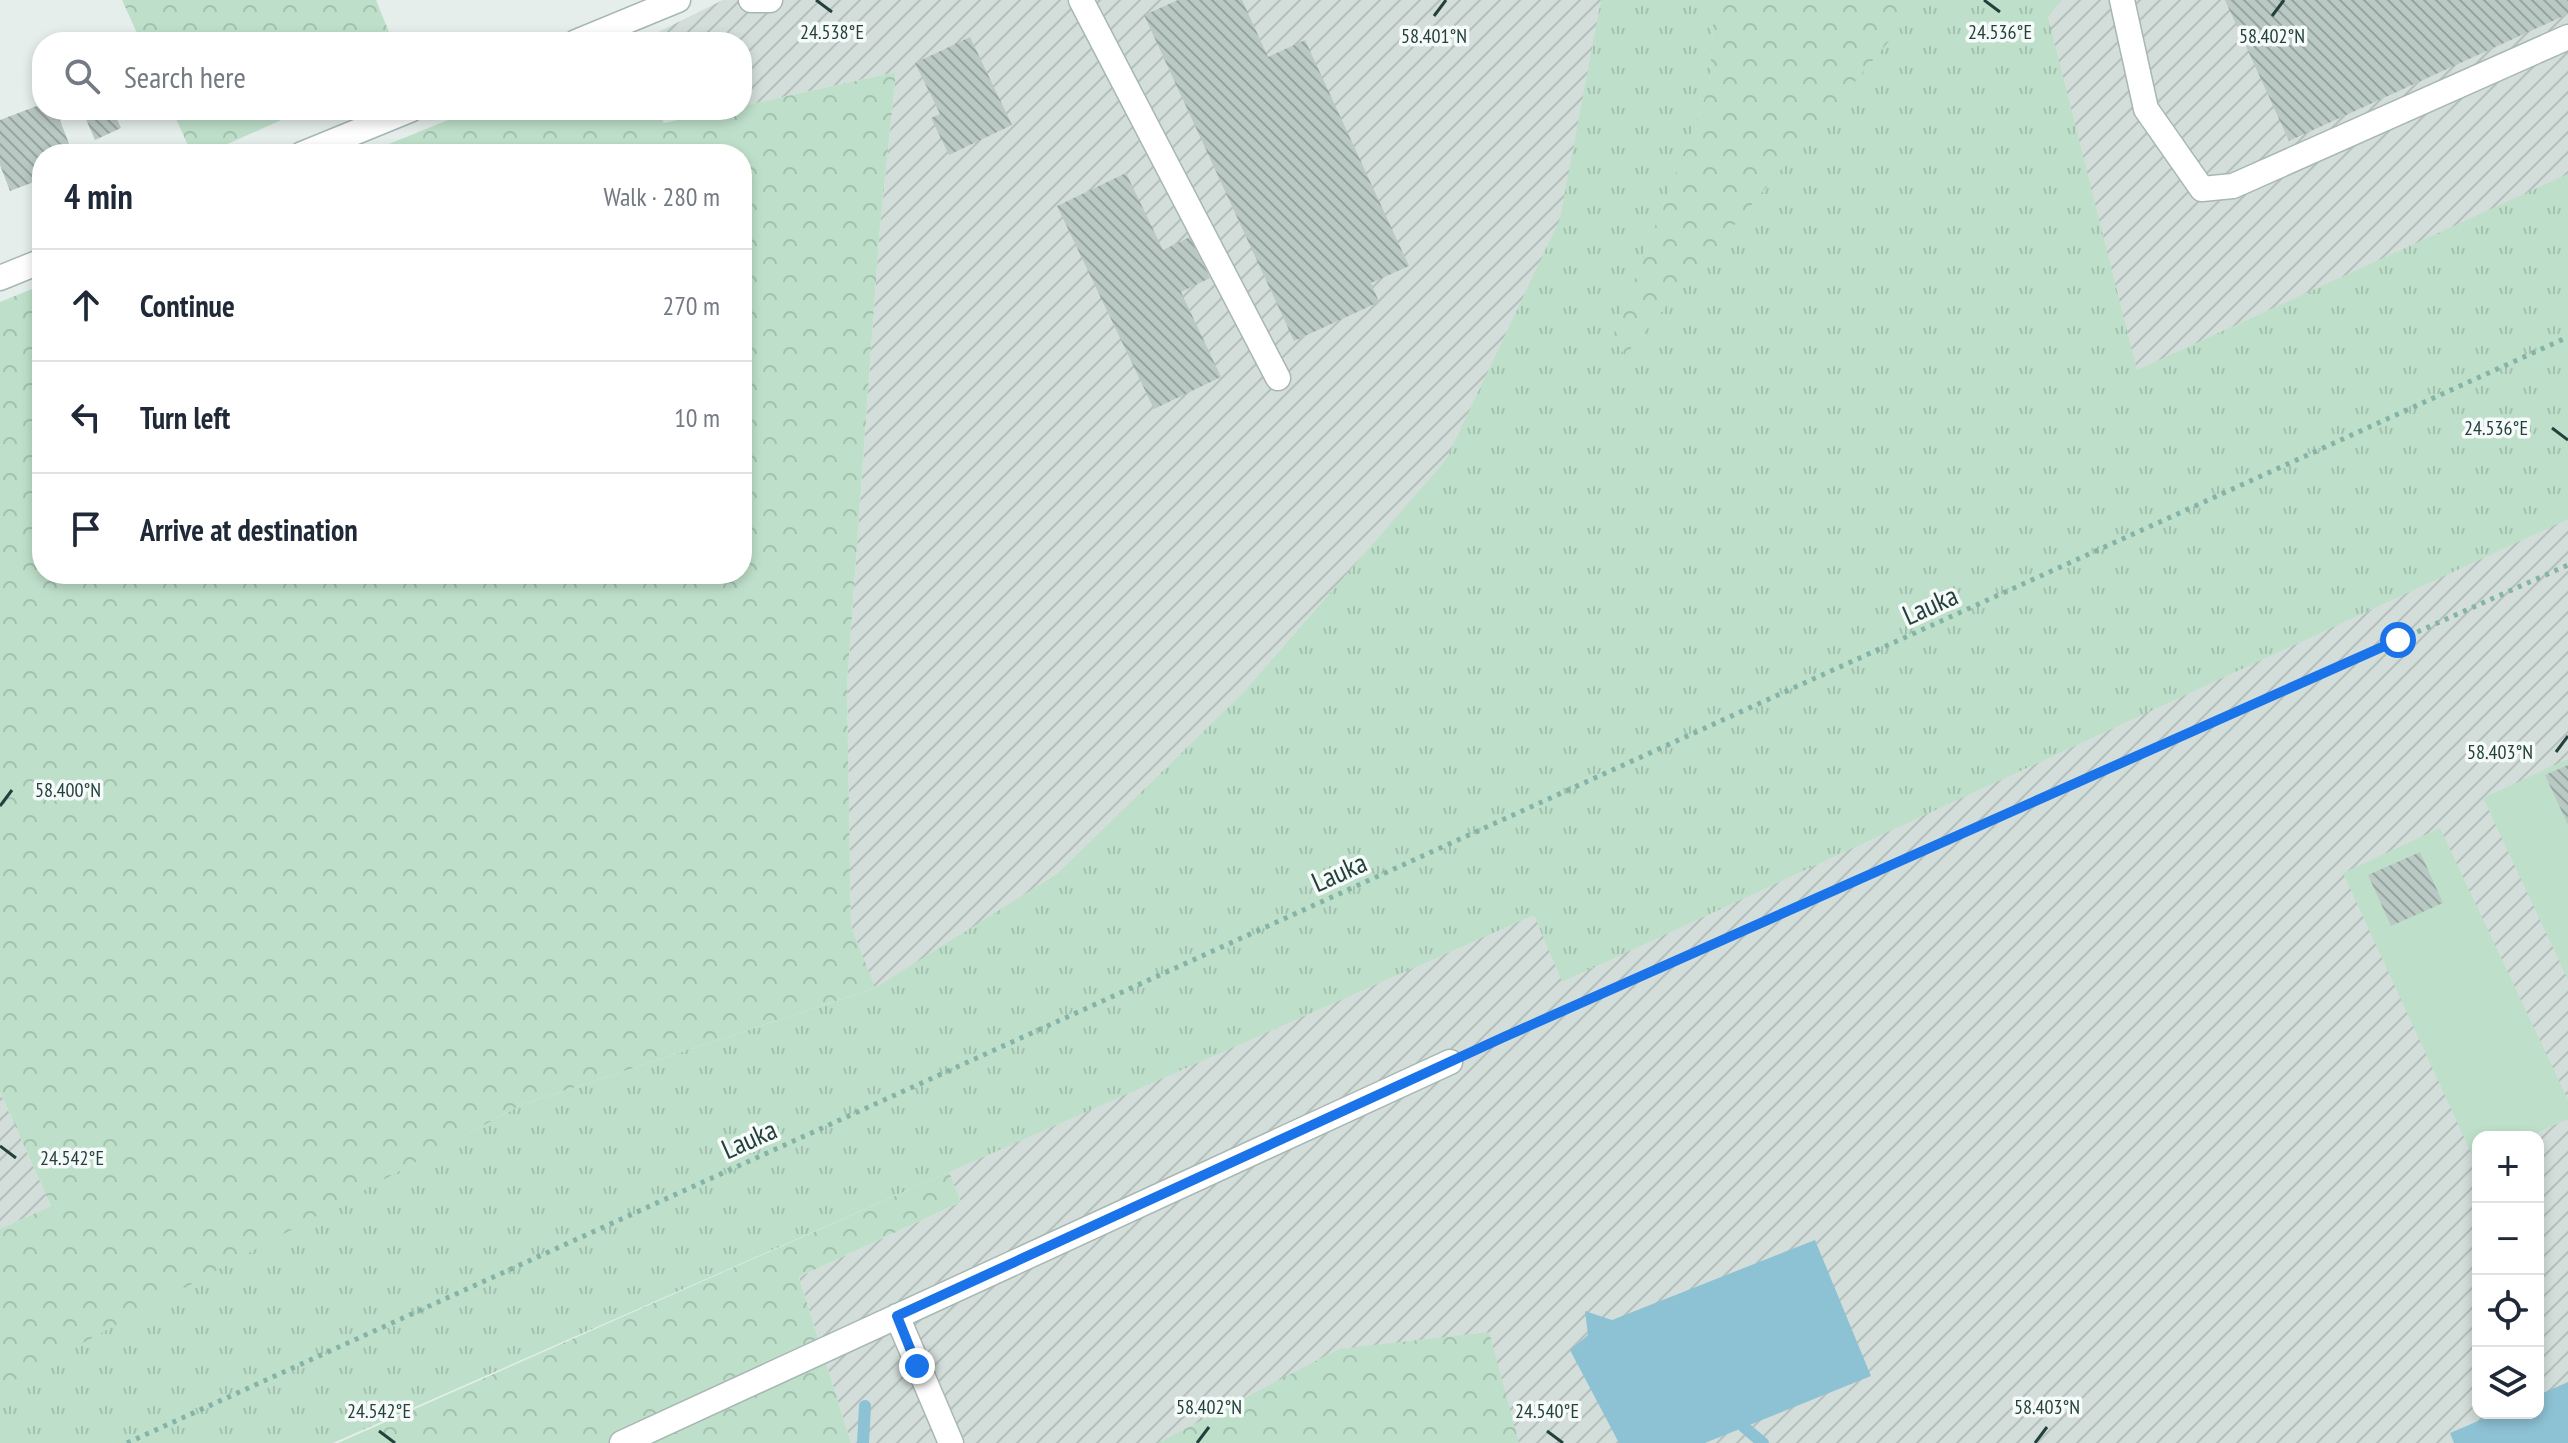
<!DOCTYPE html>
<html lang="en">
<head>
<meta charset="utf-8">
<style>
  :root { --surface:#fff; --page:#f6f6f7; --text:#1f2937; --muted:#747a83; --line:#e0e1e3 }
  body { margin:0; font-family:"PT Sans Narrow",sans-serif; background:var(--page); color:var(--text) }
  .controls { position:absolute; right:24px; bottom:24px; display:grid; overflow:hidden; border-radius:16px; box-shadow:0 4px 12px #0003 }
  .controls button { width:72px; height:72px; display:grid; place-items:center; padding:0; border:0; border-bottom:2px solid var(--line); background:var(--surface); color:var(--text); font:40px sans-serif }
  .stop { position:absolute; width:24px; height:24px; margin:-18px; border:6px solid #1a73e8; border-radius:50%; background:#fff }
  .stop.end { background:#1a73e8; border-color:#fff; box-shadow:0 2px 8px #0008 }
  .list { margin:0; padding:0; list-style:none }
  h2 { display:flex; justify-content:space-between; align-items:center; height:104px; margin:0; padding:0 32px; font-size:34px }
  h2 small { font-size:26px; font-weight:400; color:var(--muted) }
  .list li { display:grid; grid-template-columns:52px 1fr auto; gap:24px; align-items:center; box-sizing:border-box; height:112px; padding:0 32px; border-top:2px solid var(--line) }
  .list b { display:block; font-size:30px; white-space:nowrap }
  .list em { font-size:26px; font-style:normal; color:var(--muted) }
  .icon { flex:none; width:44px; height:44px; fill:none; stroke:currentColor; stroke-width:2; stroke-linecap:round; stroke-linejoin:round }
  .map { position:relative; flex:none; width:2568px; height:1443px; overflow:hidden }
  .search { position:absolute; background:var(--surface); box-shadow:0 4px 12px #0003; left:32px; top:32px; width:720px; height:88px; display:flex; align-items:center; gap:20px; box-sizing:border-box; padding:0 28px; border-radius:32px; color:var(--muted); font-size:30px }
  .panel { position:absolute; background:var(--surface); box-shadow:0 4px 12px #0003; left:32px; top:144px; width:720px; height:440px; border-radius:32px }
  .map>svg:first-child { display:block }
  .industrial { fill:url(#industrial-furrows); fill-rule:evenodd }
  .grass { fill:url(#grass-tufts) }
  .forest { fill:url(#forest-crowns) }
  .garden { fill:#bee0ca }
  .water { fill:#8dc2d4 }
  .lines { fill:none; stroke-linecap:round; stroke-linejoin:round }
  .stream { stroke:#8dc2d4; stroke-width:12 }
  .building { fill:url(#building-back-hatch) }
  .service-casing { stroke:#a7b7b3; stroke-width:27 }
  .minor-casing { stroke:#a7b7b3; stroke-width:27 }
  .path { stroke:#85b3a8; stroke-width:5; stroke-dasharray:4 6; stroke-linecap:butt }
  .service { stroke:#fff; stroke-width:24 }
  .minor { stroke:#fff; stroke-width:24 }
  .route { stroke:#1a73e8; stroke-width:10 }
  .ticks { fill:none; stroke:#23413c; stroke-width:3 }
  .labels { text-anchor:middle; stroke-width:7; stroke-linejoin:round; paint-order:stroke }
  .street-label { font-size:28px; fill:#23413c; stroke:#f6faf9 }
  .ticks-label { font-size:20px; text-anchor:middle; fill:#23413c; stroke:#f6faf9; stroke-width:7; stroke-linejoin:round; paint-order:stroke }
</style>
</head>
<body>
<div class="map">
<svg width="2568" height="1443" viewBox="0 0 2568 1443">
  <defs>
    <pattern id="industrial-furrows" width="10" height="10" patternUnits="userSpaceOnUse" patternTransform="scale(2)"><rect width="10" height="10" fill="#d3deda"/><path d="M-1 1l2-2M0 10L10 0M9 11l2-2" fill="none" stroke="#b5c0bc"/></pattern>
    <pattern id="grass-tufts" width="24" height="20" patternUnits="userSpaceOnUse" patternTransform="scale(2)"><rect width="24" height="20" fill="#bee0ca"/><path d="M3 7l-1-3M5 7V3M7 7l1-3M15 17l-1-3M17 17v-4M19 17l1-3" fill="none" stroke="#a3c1ae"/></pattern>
    <pattern id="forest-crowns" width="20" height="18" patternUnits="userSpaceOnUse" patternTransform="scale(2)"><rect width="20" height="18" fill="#bee0ca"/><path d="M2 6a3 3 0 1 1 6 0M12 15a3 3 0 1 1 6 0" fill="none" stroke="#a3c1ae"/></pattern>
    <pattern id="building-back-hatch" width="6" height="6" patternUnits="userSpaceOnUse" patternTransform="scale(2)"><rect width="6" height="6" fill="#bac9c4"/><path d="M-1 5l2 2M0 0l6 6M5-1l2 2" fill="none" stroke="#97a5a0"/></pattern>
  </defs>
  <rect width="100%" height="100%" fill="#e5eeeb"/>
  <path class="industrial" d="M723,0h1845v1443h-1717l-52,-166 162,-75 -72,-174 -38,-102 -4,-240 32,-448 17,-166 -154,34v-64h-104zM2478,1137h60v276h-60z
    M0,1092l51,114 -51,23z"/>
  <path class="grass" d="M1601,0h114l-6,87 -97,251 13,17 274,-327 9,-28h153l-13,17 89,353 431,-196v345l-1006,463 -28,-67 -1201,528h-333v-57l521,-281 354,-117 182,-114 186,-181 203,-233 114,-241z"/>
  <path class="forest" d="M122,0h254l17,42h-252z
    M1715,0h193l-8,28 -275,327 -13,-17 97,-251z
    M896,72l-17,166 -32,448 4,240 24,62 -354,117 -521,283v-159l51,-23 -51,-114v-790l42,-17v289h700v-420h-378l109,-44h184l7,13 60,-13h18v-4z
    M172,110h132l-99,44h-13z
    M949,1172l12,30 -162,75 52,166h-513z
    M1489,1332l30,111h-361l181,-94z"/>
  <path class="garden" d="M2568,759v221l-85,-182z
    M2440,828l128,272v19l-40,18h-50v23l-3,1 -132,-288z"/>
  <path class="water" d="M1815,1240l56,136 -166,67h-86l-49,-93 18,-15 -3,-24 27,9z
    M2568,1382v61h-114l-4,-10 47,-20h41v-18z"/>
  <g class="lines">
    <path class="stream" d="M1744,1427l19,16
      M863,1443l2,-37"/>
  </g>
  <path class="building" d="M1178,0h64l26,57 37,-17 104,226 -38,17 8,19 -85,39 -150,-326z
    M2225,0h343v14l-279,127z
    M970,37l42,88 -63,30 -18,-37 9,-4 -25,-51z
    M42,104v6h14l17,44h-31v25l-32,12 -10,-26v-45z
    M82,110h31l8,18 -26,12z
    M1126,173l37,77 27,-13 20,41 -29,14 40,85 -67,32 -97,-203z
    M2568,765v60l-23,-50z
    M2420,852l23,51 -52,23 -23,-51z"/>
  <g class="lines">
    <g class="service-casing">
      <path id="service" d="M751,0h19
        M1081,0l197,378
        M2122,0l24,109 56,80 31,-3 335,-149
        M897,1316l54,127
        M622,1443l828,-381"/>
    </g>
    <g class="minor-casing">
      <path id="minor" d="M576,42l102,-42
        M302,154l108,-44
        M0,278l42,-17"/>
    </g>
    <path class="path" d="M1476,1050l1092,-485
      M127,1443l2441,-1106"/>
    <use href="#service" class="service"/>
    <use href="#minor" class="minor"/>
  </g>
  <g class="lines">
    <path class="route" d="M917,1366l-20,-50 607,-279 894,-397"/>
  </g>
  <path class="ticks" d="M816,0l16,12M1984,0l16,12M1434,16l12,-16M2272,16l12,-16M2552,428l16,12M2556,752l12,-16M0,806l12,-16M0,1146l16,12M379,1431l16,12M1547,1431l16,12M1197,1443l12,-16M2035,1443l12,-16"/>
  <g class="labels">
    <g class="street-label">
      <text transform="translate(1930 605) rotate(-24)" y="10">Lauka</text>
      <text transform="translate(1339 872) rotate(-24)" y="10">Lauka</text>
      <text transform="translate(749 1139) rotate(-24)" y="10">Lauka</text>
    </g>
  </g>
  <g class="ticks-label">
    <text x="832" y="39">24.538°E</text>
    <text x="2000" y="39">24.536°E</text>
    <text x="1434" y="43">58.401°N</text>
    <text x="2272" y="43">58.402°N</text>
    <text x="2496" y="435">24.536°E</text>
    <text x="2500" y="759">58.403°N</text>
    <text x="68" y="797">58.400°N</text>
    <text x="72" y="1165">24.542°E</text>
    <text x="1209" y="1414">58.402°N</text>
    <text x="2047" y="1414">58.403°N</text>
    <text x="379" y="1418">24.542°E</text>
    <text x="1547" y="1418">24.540°E</text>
  </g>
</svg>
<div class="controls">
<button>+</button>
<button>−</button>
<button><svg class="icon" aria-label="locate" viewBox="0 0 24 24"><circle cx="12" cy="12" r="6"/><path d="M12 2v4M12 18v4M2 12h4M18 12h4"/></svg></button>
<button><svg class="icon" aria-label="layers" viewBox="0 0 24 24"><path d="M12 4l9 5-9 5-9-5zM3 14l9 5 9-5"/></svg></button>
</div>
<div class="stop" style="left:2398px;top:640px"></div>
<div class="stop end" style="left:917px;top:1366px"></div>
<div class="search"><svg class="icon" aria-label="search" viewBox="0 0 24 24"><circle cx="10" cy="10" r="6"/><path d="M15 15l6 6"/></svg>Search here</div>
<section class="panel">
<h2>4 min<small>Walk · 280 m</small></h2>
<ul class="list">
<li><svg class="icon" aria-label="ahead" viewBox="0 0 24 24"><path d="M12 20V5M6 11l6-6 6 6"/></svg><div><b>Continue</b></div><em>270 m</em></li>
<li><svg class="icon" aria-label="left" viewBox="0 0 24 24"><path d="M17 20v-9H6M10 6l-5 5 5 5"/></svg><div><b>Turn left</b></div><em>10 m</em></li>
<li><svg class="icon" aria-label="arrive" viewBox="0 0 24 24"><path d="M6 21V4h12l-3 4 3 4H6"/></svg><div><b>Arrive at destination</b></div></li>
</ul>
</section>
</div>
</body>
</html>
